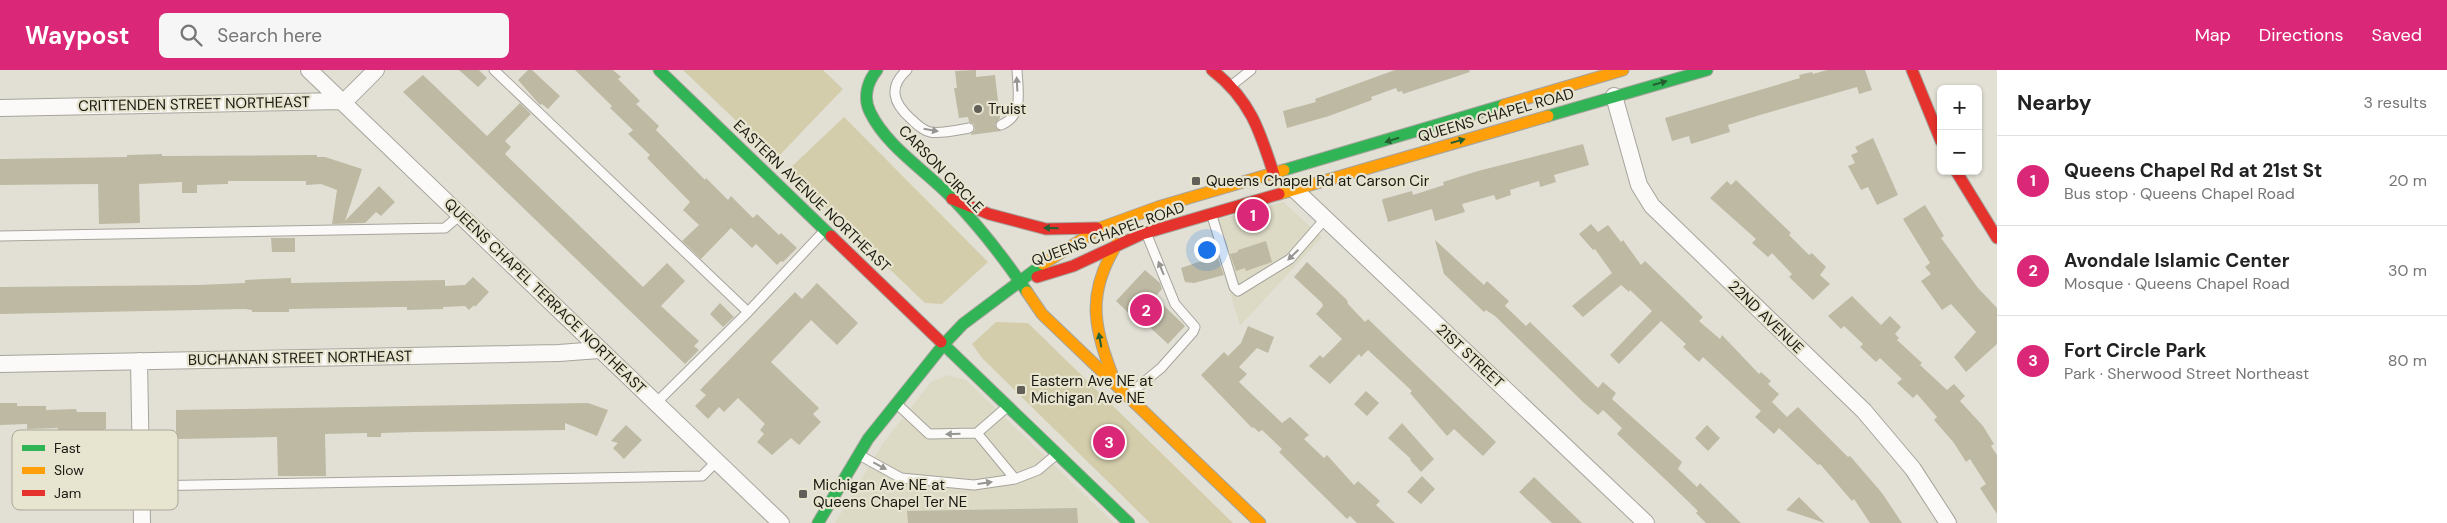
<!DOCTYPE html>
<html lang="en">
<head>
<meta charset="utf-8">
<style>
  :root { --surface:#fff; --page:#f6f6f6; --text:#222; --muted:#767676; --line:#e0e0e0; --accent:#db2777 }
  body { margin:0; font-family:"DM Sans",sans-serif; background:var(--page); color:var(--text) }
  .controls { position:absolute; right:15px; top:15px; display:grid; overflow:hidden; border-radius:8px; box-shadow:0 1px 4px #0004 }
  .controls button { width:45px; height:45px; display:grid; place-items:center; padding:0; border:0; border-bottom:1px solid var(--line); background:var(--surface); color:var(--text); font:25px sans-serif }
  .you { position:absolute; left:1206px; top:179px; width:18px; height:18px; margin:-12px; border:4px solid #fff; border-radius:50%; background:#1a73e8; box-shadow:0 0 0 8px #1a73e833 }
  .badge { display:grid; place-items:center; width:32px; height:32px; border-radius:50%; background:var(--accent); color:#fff; font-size:16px; font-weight:700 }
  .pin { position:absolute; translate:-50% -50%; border:2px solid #fff; box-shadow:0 1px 5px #0006 }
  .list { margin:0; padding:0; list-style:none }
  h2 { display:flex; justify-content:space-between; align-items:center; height:65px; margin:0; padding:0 20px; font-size:21px }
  h2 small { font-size:16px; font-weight:400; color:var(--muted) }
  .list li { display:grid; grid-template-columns:32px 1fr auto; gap:15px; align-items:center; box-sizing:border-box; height:90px; padding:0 20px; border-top:1px solid var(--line) }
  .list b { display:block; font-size:19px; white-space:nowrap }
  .list p { margin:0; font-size:16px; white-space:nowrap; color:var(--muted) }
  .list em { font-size:16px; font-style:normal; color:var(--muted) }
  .icon { flex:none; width:28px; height:28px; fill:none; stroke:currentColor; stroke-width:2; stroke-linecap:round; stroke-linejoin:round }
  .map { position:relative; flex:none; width:1997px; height:453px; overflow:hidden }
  header { display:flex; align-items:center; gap:30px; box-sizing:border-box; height:70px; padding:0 25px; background:var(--accent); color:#fff }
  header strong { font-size:24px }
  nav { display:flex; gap:28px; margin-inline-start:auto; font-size:18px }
  .search { width:350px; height:45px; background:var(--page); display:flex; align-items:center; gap:12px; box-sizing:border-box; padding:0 18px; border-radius:8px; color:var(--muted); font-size:19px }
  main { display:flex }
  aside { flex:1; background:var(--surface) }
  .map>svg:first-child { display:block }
  .built { fill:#dcd9c5 }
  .green { fill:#d3cdac }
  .building { fill:#bdb9a3 }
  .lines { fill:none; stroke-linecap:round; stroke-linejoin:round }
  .lane-casing { stroke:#a6a49c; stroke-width:11 }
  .street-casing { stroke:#a6a49c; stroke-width:18 }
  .fast-casing { stroke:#a6a49c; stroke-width:13 }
  .slow-casing { stroke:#a6a49c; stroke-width:13 }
  .jam-casing { stroke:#a6a49c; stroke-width:13 }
  .lane { stroke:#fbfaf9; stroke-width:9 }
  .street { stroke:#fbfaf9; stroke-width:16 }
  .fast { stroke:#30b455; stroke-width:11 }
  .slow { stroke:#ff9f0a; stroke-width:11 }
  .jam { stroke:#e5322d; stroke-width:11 }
  .oneway { fill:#245f31 }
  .oneway2 { fill:#969592 }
  .poi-dot { fill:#615f57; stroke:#e7e4d0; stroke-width:2 }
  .labels { text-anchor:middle; stroke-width:4.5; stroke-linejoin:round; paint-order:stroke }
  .street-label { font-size:15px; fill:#1b1a13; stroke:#e7e4d0 }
  .poi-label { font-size:15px; fill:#1b1a13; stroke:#e7e4d0; text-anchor:start }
  .key { fill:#e7e4d0; stroke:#aaa797; stroke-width:1 }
  .key-label { font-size:14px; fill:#1b1a13 }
</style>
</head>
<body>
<header>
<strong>Waypost</strong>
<div class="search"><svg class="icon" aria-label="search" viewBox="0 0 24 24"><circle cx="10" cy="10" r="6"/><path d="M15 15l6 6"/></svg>Search here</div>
<nav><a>Map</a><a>Directions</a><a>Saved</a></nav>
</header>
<main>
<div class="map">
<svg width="1997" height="453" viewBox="0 0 1997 453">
  <rect width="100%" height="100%" fill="#e2e0d5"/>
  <path class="built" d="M1283,132l39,35 -82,89 -31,-104z
    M947,305l19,5 148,143h-279l48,-80 48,-61z"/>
  <path class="green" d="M683,0h140l20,19 -67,70z
    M844,47l144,145 -46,42 -17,-1 -138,-132z
    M996,252l32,1 205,200h-83l-168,-165 -10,-14z"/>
  <path class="building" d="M459,0h20l8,8 -9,9z
    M528,0h4l28,26 -12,13 -6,-5 -2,1 -22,-25z
    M575,0h38l8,7 -3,2 22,22 -4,3 23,22 -3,4 49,50 1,-2 22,22 3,-4 22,22 4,-4 22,21 2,-2 16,15 -14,14 -2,-1 -4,4 -21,-21 -4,4 -21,-20 -30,31 -19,-18 17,-16 -16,-15 7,-8 -43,-44 3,-3 -22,-21 5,-4 -23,-22 2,-2z
    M976,0v7l19,-2 5,43 -5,7 6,6 -31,4 5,-5 -1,-6 -5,-2 -1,-5 -9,1 -5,-30h3l-2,-17z
    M1395,0h74l1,2 -67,22 -1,-3 -4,1 -2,-4 -25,9 1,3 -43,16 -42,12 -4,-17 33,-9 -1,-3z
    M1827,0h38l7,20 -13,4 -2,-7 -97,28 -32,10 2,7 -39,12 -2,-8 -17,5 -7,-23 135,-40 -1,-3 13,-3 1,2z
    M423,5l64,61 33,-33 11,11 -26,27 6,6 -6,7 138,133 24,-24 18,18 -24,25 38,35 -5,5 5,4 -14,14 -282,-272z
    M1873,68l25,57 -21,10 -9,-18 -7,3 -13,-24 7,-3 -4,-8 7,-3 -3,-5z
    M1583,74l6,21 -35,10 2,7 -16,5 -1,-6 -29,9 1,5 -15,5 -2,-5 -32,9 3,8 -30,9 -3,-12 -44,13 -6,-22 1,-1 29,-8 1,4 31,-10 -1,-3 35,-11z
    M162,84v2l155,-1v2h8l37,12 -17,52 34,-35 16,16 -14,14 -5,-4 -11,11 -33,1 5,-34 -16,-6 -15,1v-4h-78v3l-31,1v8h-15v-11l-43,2 1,39 -41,1 -1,-40 -98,1v-26l127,-2v-2z
    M1736,110l55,53 -2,2 20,20 3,-2 14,14 -6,8 10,9 -17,16 -24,-23 3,-3 -20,-21 -4,4 -16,-14 4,-4 -46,-41 17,-17 4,4z
    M1925,135l19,31 -3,2 37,50 19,20v36l-31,28 -12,-15 22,-25 -25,-28 -9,6 -21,-29 10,-7 -6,-7 5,-4 -27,-44z
    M1591,154l7,8 10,-7 13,17 2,-2 18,25 4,-4 58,56 -4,4 21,18 2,-4 37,39 2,-2 10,9 -3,3 11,10 -7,8 15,15 11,-10 50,50 2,-1 32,37 20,30h-32l-16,-24 -2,2 -32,-37 -2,1 -39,-37 -5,6 -19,-17 6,-6 -58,-54 -4,5 -16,-15 3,-3 -25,-23 -42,43 -9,-9 42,-44 -22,-21 -1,2 -8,-7 -38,32 -11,-11 40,-33 -17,-24 -2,1 -14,-16z
    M271,168h24v14h-23z
    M1435,170l49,45 3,-4 22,20 -4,5 21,20 4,-4 68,66 5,-6 13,11 -4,6 70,63 -4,7 19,18 3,-4 41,40h-35l-10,-10 2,-2 -31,-30 -50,-47 5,-6 -19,-18 -5,5 -15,-13 -88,-86 -9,-6 -2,2 -40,-38z
    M1266,171l6,21 -26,9 -1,-3 -9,3 -6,-17 8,-2v-2z
    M1213,187l1,2 4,-1 6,17 -30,8 -9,-1 -4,-14z
    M1307,192l40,38 1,4 17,18 3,-3 128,123 -13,14 -29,-27 -7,7 -37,-43 2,-2 -44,-41 -7,7 -2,-3 -29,30 -21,-18 11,-11 3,3 19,-19 -26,-25 7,-8 -1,-3 -28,-26z
    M1145,200l15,13 2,6 -7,8 30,29 -17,18 -28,-26 -3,3 -21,-20z
    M473,207l16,15 -14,15 -1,-2 -5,5 -4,-4 -22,1v2l-36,1v-3h-9l-109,2v3h-37v-2l-7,-1 -245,5v-27l198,-2 47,-2v-3l46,-2v5l154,-3v6l20,-1z
    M817,213l41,40 -21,22 -26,-25 -40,42 48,46 -6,6 8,8 -22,23 -8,-7 -19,17 -15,-13 7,-8 -4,-4 5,-6 -27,-26 -14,14 -5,-5 -11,12 -13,-13 11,-11 -6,-5 95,-98 7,7z
    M1852,226l29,29 9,-9 11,11 -6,7 4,4 -2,2 25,23 -2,2 27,25 7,-6 11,12 -5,5 23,25 11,18 -3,2 6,9v59l-17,-26 6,-4 -16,-25 -4,3 -12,-19 -20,-23 3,-3 -20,-23 -4,4 -16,-15 5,-4 -22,-21 -4,4 -16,-15 3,-3 -19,-18 -3,3 -13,-13z
    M720,233l14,14 -11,10 -13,-13z
    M1248,256l26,11 -6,16 -11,-5 -18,19 8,7 -8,8 43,41 8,-6 19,18 -5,4 20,19 3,-3 27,30 4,-4 22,20 -4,4 19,18h-38l-7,-7 -3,3 -68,-67 3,-3 -20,-19 -3,2 -6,-5 -1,1 -51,-53 23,-23 4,4 13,-13z
    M1366,321l13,12 -12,13 -13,-12z
    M0,333h17v3h29v4l30,-1 1,3h29v17h-2v6h-17v-3h-29v-4l-31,1v-5l-27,1z
    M588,333l20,7 -11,26 -32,-13v7l-150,2 -34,1v4h-14v-4l-42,1 1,42h-48l-1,-39 -99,2 -2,-8v-21z
    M1402,353l32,36 -13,13 -11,-12 1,-1 -23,-21z
    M626,355l16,15 -18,19 -11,-11 5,-5 -7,-2z
    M1707,355l13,13 -12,13 -13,-13z
    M1422,406l13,13 -14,15 -14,-12z
    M1534,407l48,46h-30l-33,-31z
    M1799,427l26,26 -39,-13z
    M1077,438l1,15h-170l-1,-12z"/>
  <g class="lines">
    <g class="lane-casing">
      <path id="lane" d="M494,0l254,242
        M907,0c-19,17 -14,33 4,49 5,5 11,11 19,13 11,2 28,-2 39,-4
        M1232,15l19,-15
        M1001,55c23,-9 17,-34 16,-55
        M1212,146l22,71 4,4 52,-32 35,-40
        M0,166l445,-8 15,-13
        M1127,326l34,-28 32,-36 2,-5 -20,-23 -28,-69
        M656,333l92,-91 77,-82
        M897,334l32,30 48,-1 30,-26
        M977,363l38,46
        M861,386l40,22 73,7 41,-6 23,-9 19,-16
        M141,416l561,-10 15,-15"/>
    </g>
    <g class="street-casing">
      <path id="street" d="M309,0l472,453
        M1614,26l25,89 13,21 212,205 49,58 35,54
        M0,38l342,-7 5,-2 29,-29
        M1294,119l352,334
        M139,291l3,162
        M0,294l559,-11 40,-3"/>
    </g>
    <g class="fast-casing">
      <path id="fast" d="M659,0l172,166
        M877,0c-10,12 -14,28 -7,42 17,35 55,58 81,85 28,29 53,61 76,95
        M1548,46l159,-46
        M1284,100l220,-65
        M941,272l188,181
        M818,453l50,-84 76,-95 19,-20 80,-60"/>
    </g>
    <g class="slow-casing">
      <path id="slow" d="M1504,35l119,-35
        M1279,124l269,-78
        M1043,194l57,-36 58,-21 126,-37
        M1027,222l15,22 218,209
        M1116,315c-21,-55 -32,-88 1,-141"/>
    </g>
    <g class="jam-casing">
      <path id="jam" d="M1212,0c38,29 48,61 62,105
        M1912,0l29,71
        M1956,101l41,67
        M952,129l37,15 57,15 51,-1
        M831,166l110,106
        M1037,207l36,-11 69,-32 137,-40"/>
    </g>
    <use href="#lane" class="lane"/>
    <use href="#street" class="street"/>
    <use href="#fast" class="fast"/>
    <use href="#slow" class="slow"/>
    <use href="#jam" class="jam"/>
  </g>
  <defs><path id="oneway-solid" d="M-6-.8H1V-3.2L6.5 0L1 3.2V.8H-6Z" transform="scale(1.25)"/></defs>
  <g class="oneway">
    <use href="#oneway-solid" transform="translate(1660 13) rotate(-16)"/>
    <use href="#oneway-solid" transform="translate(1392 70) rotate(163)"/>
    <use href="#oneway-solid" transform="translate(1458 71) rotate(-16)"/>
    <use href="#oneway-solid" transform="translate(1051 158) rotate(-179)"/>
    <use href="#oneway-solid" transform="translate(1100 270) rotate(-100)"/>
  </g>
  <g class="oneway2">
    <use href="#oneway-solid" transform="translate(1017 14) rotate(-93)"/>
    <use href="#oneway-solid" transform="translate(931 60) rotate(10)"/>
    <use href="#oneway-solid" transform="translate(1293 185) rotate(136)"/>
    <use href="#oneway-solid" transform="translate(1161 198) rotate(-112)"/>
    <use href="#oneway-solid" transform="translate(953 364) rotate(179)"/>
    <use href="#oneway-solid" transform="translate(880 396) rotate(28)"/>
    <use href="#oneway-solid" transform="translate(985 413) rotate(-8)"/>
  </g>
  <g class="poi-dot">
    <circle cx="978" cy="39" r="5"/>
    <rect x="1191" y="106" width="10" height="10" rx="2.5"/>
    <rect x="1016" y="315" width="10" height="10" rx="2.5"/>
    <rect x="798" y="419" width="10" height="10" rx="2.5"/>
  </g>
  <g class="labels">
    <g class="street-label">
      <text transform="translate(194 34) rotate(-1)" y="5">CRITTENDEN STREET NORTHEAST</text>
      <text transform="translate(1496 45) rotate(-16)" y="5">QUEENS CHAPEL ROAD</text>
      <text transform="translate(941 99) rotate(46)" y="5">CARSON CIRCLE</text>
      <text transform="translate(812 126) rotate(44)" y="5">EASTERN AVENUE NORTHEAST</text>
      <text transform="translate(1108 164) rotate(-20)" y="5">QUEENS CHAPEL ROAD</text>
      <text transform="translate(545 226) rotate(44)" y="5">QUEENS CHAPEL TERRACE NORTHEAST</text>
      <text transform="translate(1766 247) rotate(44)" y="5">22ND AVENUE</text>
      <text transform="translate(1470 286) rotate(43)" y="5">21ST STREET</text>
      <text transform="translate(300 288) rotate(-1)" y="5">BUCHANAN STREET NORTHEAST</text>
    </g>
    <g class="poi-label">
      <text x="988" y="44">Truist</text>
      <text x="1206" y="116">Queens Chapel Rd at Carson Cir</text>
      <text x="1031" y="316">Eastern Ave NE at<tspan x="1031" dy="17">Michigan Ave NE</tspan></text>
      <text x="813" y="420">Michigan Ave NE at<tspan x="813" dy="17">Queens Chapel Ter NE</tspan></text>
    </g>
  </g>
  <rect x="12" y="360" width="166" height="80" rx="8" class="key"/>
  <rect x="22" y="375" width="23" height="6" fill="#30b455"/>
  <rect x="22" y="397" width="23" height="7" fill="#ff9f0a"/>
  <rect x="22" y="420" width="23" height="6" fill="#e5322d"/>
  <g class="key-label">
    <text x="54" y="383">Fast</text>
    <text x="54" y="405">Slow</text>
    <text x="54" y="428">Jam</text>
  </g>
</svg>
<div class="controls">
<button>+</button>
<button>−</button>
</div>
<div class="you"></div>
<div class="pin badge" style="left:1253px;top:145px">1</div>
<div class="pin badge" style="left:1146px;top:240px">2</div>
<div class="pin badge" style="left:1109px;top:372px">3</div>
</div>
<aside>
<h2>Nearby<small>3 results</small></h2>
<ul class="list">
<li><span class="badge">1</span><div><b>Queens Chapel Rd at 21st St</b><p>Bus stop · Queens Chapel Road</p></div><em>20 m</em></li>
<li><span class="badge">2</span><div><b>Avondale Islamic Center</b><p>Mosque · Queens Chapel Road</p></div><em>30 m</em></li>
<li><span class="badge">3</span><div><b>Fort Circle Park</b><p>Park · Sherwood Street Northeast</p></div><em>80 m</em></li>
</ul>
</aside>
</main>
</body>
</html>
